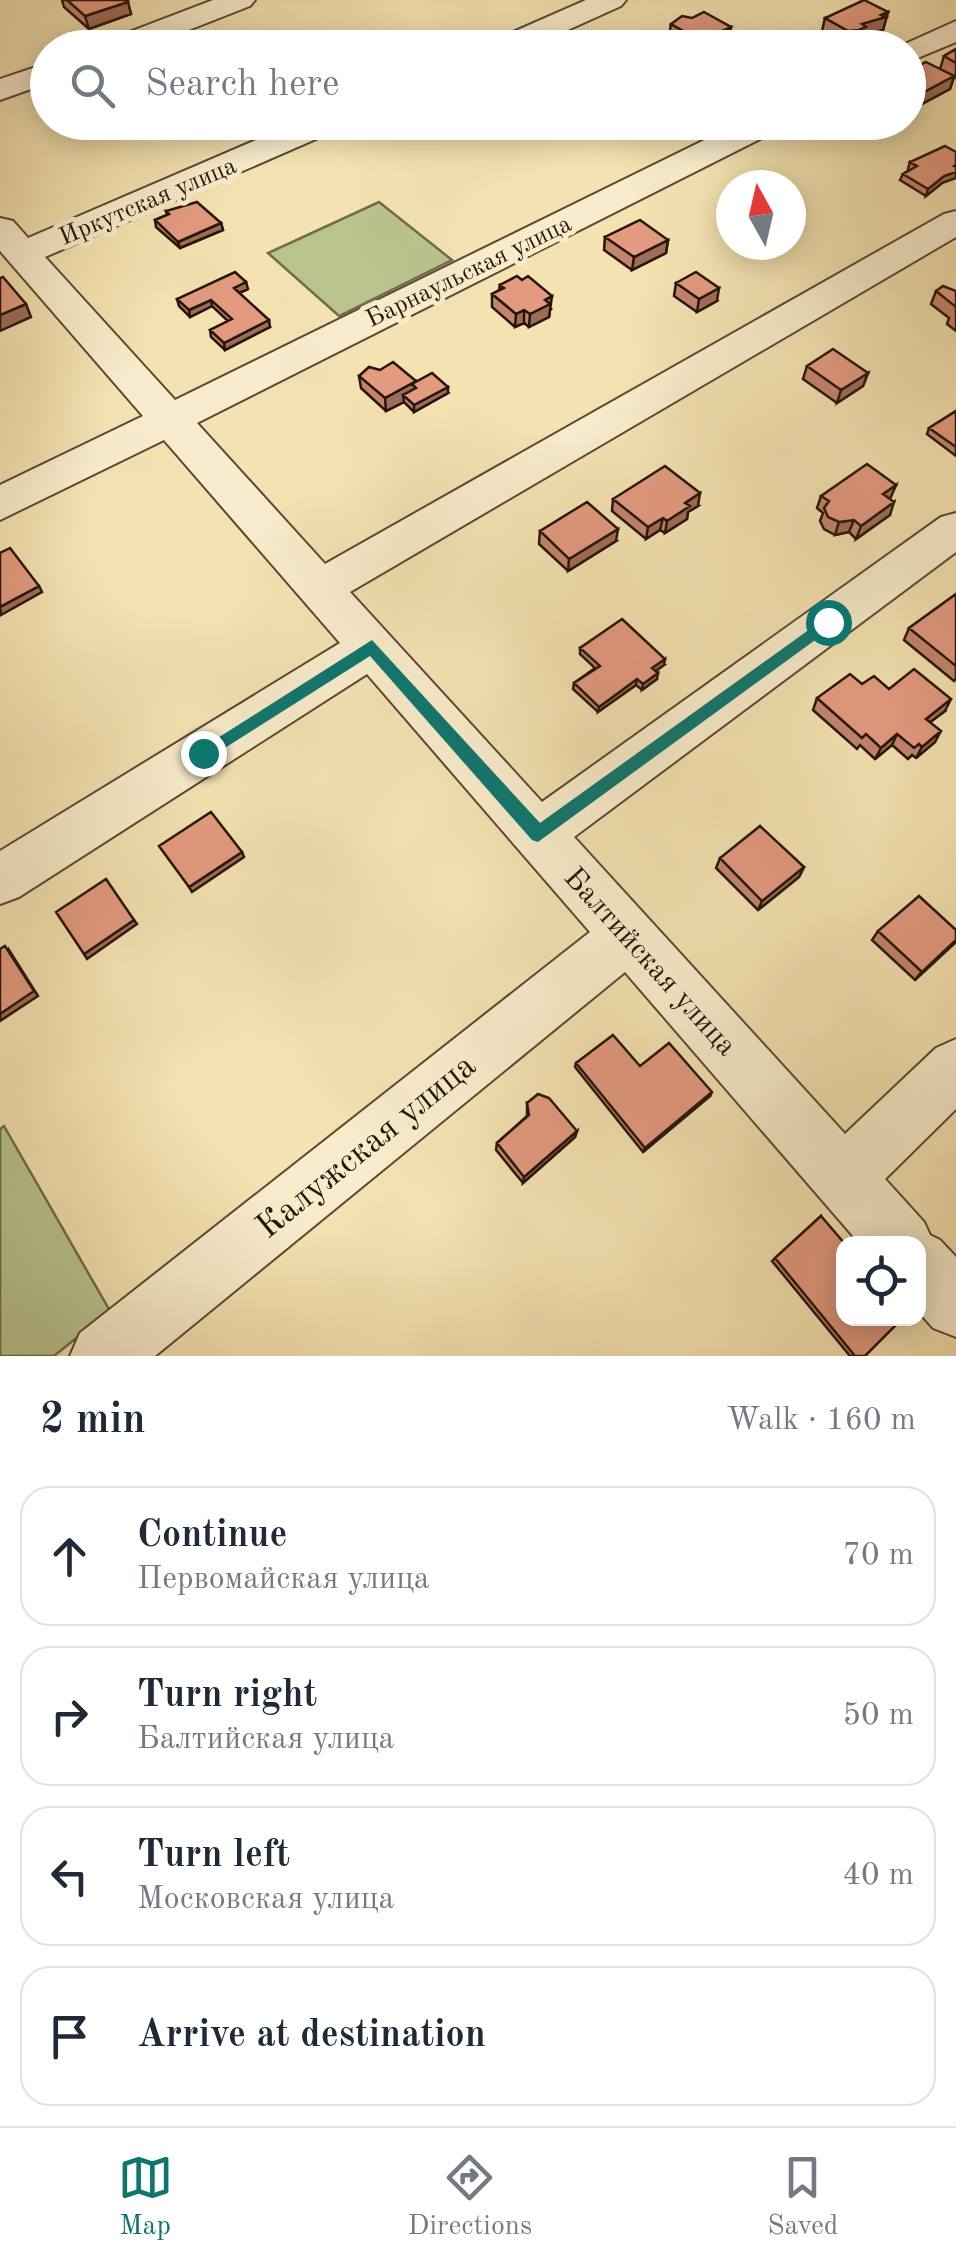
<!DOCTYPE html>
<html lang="en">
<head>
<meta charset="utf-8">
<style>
  :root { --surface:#fff; --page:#f2f2f3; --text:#1f2937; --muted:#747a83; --line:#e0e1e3; --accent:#0f766e }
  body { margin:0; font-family:"Old Standard TT",serif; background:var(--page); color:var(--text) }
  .controls { position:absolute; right:30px; bottom:30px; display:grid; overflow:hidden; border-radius:20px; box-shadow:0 5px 25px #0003 }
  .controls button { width:90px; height:90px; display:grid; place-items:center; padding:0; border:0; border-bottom:2px solid var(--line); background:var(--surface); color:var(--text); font:50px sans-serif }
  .compass { position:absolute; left:716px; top:170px; width:90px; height:90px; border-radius:50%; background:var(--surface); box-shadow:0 5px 25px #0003; rotate:352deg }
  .stop { position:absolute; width:30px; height:30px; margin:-22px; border:8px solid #0f766e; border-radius:50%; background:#fff }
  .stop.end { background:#0f766e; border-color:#fff; box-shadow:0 2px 10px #0008 }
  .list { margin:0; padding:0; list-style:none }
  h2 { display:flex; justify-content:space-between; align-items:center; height:130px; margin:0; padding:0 40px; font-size:42px }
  h2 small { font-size:32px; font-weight:400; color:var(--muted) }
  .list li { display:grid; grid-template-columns:65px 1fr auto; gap:30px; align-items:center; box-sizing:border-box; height:140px; margin:0 20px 20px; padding:0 20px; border:2px solid var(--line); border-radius:30px }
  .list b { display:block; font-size:38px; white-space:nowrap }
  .list p { margin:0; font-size:32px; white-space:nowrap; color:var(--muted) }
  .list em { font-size:32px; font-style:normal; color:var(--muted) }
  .icon { flex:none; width:55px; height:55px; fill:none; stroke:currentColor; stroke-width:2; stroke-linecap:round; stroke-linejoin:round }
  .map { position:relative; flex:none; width:956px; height:1356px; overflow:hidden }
  .search { position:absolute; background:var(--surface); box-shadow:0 5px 25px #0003; left:30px; right:30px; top:30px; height:110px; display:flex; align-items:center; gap:25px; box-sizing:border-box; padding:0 35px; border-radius:55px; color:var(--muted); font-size:38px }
  .sheet { height:770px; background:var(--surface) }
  nav { display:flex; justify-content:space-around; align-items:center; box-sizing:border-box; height:140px; border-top:2px solid var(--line); background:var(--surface); font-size:28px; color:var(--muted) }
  nav a { display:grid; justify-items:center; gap:5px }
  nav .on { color:var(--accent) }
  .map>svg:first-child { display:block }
  .green { fill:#b9c48d; stroke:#6f6c4c; stroke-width:2.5 }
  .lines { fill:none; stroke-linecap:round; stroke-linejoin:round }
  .minor-casing { stroke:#594834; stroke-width:4 }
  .minor { fill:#f8eccc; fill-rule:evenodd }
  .wall { fill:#c3846d; stroke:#25150b; stroke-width:2.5 }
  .shaded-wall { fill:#9f6c59; stroke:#25150b; stroke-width:2.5 }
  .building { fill:#e39a7f; stroke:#25150b; stroke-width:2.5 }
  .route { fill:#0f766e }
  .labels { text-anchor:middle; stroke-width:10; stroke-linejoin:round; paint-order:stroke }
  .far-street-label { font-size:25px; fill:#25150b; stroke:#f8eccc }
  .street-label { font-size:30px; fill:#25150b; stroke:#f8eccc }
  .near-street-label { font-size:35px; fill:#25150b; stroke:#f8eccc }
</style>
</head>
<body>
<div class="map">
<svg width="956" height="1356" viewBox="0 0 956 1356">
  <rect width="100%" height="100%" fill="#f4e2b0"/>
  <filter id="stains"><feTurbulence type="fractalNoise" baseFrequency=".002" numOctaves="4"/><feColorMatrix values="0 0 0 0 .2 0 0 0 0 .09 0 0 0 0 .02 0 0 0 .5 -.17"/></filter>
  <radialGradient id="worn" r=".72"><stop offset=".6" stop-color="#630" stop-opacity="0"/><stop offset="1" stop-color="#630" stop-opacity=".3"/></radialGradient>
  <path class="green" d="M379,202l73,58 -113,56 -71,-63z
    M4,1126l106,185 -56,45h-54v-227z"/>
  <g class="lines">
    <g class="minor-casing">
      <path id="minor" d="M213,0h42l-5,6 -107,42h-44l4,-6z
        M586,0h40l-5,6 -93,42h-42l4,-6z
        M956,21v21l-48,20v-14h-12z
        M48,63v20l-48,17v-21z
        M298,122h45l-4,7 -294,128 130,143 566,-278h43l-4,7 -583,294 128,141 619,-350 12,-3v26l-606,355 192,210 399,-285 15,-4v39l-382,285 271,297 91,-86 20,-9v70l-71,70 39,43 6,13 10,5 16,17v80l-23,-9 -15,-17v-67h-58l-235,-272 -470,384h-85l10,-23 510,-401 -223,-258 -348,223 -19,7v-53l340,-208 -176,-203 -164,80v-35l143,-69 -143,-165v-33l13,3 15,17z"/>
    </g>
    <use href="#minor" class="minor"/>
  </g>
  <path class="wall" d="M62,0h67l-2,1 4,13 -42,15 -25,-22z
    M888,12l-5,18 -19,5 -1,5 -7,3 -11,1 -23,-13 3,-13z
    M671,24l60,3 -2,13 -17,8h-23l-20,-12z
    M956,49v29l-2,-1 -4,12 -30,16 -12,-7v-31l4,2h28l4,-13z
    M675,122h25l-15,7z
    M851,122h44v2l-22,12z
    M910,162l32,21 -16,13 -26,-16 3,-6 6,-4 -1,-1z
    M166,211l55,12 2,7 -43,18 -24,-21 -1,-7 12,-5z
    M605,237l63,3 -2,13 -34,17 -28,-20z
    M676,283l41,18 -20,11 -23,-16z
    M500,285l51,24 -1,1 -1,7 -20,10 -5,-4 -9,4 -23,-20v-13l7,-4z
    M248,289l-9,4 31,34 -45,23 -14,-13 -1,-7 18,-9 -16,-15 -22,11 -11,-11 -2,-7z
    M936,291h20v40l-9,-7 2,-6 -18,-14z
    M807,366l61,7 -5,13 -26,17 -34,-24z
    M359,376l57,5 32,12 -34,19 -10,-10 -18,9 -25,-23z
    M956,411v45l-29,-22 2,-6z
    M896,485l-7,13 1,17 -34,24 -7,-7 -14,3 -11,-6 -4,-8 3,-8 -6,-5 4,-12z
    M613,499l85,7 -10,6 -1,7 -22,14 -5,-3 -14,9 -34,-28z
    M540,531l76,10 -48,30 -29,-27z
    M956,594v85l-2,2 -50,-41 5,-12z
    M580,648l84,17 -9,6 2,8 -15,11 -6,-5 -38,27 -25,-23 1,-6 21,-15 -15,-14z
    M862,684l27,5 56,22 -15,11 5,20 -19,16 -4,-3 -4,4 -16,-14 -17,14 -15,-14 -3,4 -44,-39 4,-12z
    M720,858l84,9 -5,10 -41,33 -42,-42z
    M956,930l-41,50 -43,-40 6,-9z
    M576,1063l64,3 70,30 -67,56 -68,-85z
    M527,1103l50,28 -2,6 -52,46 -27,-33 1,-7 30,-27z
    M821,1216l23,102 21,38h-15l-78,-95z"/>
  <path class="shaded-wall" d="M128,2l3,12 -42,15 -4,-13z
    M888,12l-5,18 -19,5 -1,5 -7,3 6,-19z
    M731,27l-2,13 -17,8h-12l1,-7z
    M954,76l-4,13 -30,16 4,-13z
    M686,122h14l-15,7z
    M895,122v2l-22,12 4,-13z
    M956,172v6l-14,5 -16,13 2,-7 16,-13z
    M221,223l2,7 -43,18 -2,-6z
    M668,240l-2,13 -34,17 2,-13z
    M246,282l2,7 -13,6 -1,-7z
    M719,288l-2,13 -20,11 2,-13z
    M552,296l-3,21 -20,10 1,-13 15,-14z
    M211,300l1,6 -22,11 -1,-7z
    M26,304l5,13 -31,14v-16z
    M524,310v13l-9,4 1,-13z
    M269,320l1,7 -45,23 -1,-7z
    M868,373l-5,13 -26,17 4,-13z
    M416,381l1,13 -14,1 1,7 -18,9 -1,-13z
    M448,387v6l-34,19v-7z
    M896,485l-5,12 -13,9 5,-12z
    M700,493l-2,13 -10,6 -1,7 -22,14 2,-12 18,-18z
    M894,502l-4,13 -34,24 5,-13z
    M663,518l-3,12 -14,9 2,-12z
    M854,520l-5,12 -14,3 4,-13z
    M618,529l-2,12 -48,30 1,-12z
    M39,586l3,6 -41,23 -1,-8z
    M665,659l-1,6 -13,9 1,-6z
    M658,673l-1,6 -15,11 1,-6z
    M637,679l-1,6 -38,27 1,-5z
    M951,699l-6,12 -25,19 6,-11z
    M941,731l-6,11 -19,16 6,-11z
    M897,734l-5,11 -17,14 6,-11z
    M242,852l2,5 -52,35 -3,-5z
    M804,867l-5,10 -41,33 4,-9z
    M134,920l3,4 -50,35 -3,-5z
    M956,940v2l-41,38 7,-8z
    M9,950l29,46 -38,25v-7z
    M712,1092l-2,4 -67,56 2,-4z
    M577,1131l-2,6 -52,46 1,-6z"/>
  <path class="building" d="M67,0h59l2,2 -43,14z
    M864,0l24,12 -7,3 5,2 -24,7 4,3 -7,3 -11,1 -23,-13z
    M704,12l27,15 -30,14 -30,-17 11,-8 10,2z
    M956,49v14l-12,-7z
    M926,62l28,14 -30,16 -16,-8v-17l4,2z
    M945,146l11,6v13l-2,1 2,1v5l-12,4 -16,13 -25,-15 14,-8 -7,-4z
    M197,202l24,21 -43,19 -23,-22 14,-6 -3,-3z
    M640,220l28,20 -34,17 -29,-20z
    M235,272l11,10 -12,6 35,32 -45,23 -14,-13 22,-11 -21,-19 -22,10 -12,-11z
    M696,272l23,16 -20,11 -23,-16z
    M517,276l5,4 6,-4 24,20 -7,4 5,4 -20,10 -6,-4 -8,4 -24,-20 12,-6 -4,-3z
    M3,277l23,27 -26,11v-37z
    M943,286l13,5v16l-20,-16z
    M833,349l35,24 -27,17 -34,-24z
    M393,362l23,19 -31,17 -26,-22 10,-9 11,3z
    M432,373l16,14 -34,18 -11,-10 13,-7 -4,-4z
    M956,411v36l-27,-19z
    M867,464l29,21 -13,9 11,8 -33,24 -7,-6 -15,2 -11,-5 -4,-9 5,-7 -8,-5z
    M665,466l35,27 -15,10 5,3 -23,15 -4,-3 -15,9 -35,-28z
    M587,502l31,27 -49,30 -29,-28z
    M10,548l29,38 -39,21v-54z
    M956,594v72l-47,-38z
    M622,619l43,40 -13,9 6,5 -15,11 -6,-5 -38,28 -25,-24 26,-17 -20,-18z
    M914,669l37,30 -25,20 15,12 -19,16 -3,-3 -5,4 -17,-14 -16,14 -15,-14 -4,4 -45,-40 33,-24 12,10 12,-8 15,13z
    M211,812l31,40 -53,35 -30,-41z
    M760,826l44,41 -42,34 -42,-43z
    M106,879l28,41 -50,34 -28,-42z
    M919,896l37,34v10l-34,32 -44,-41z
    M5,946l29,45 -34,23v-65z
    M613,1035l27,31 29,-23 43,49 -67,56 -69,-85z
    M538,1094l11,4 28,33 -53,46 -27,-34 32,-28 -2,-12z
    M821,1216l24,28 -1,74h48l5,6 -32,32h-10l-80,-98z"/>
  <path class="route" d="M828,616l5,2v9l-295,215 -6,-2 -162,-184 -161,102 -6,2 -9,-7 178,-113 168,183z"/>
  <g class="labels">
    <g class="far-street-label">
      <text transform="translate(147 200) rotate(-23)" y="9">Иркутская улица</text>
      <text transform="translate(468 270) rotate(-26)" y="9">Барнаульская улица</text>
    </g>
    <g class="street-label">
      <text transform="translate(651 961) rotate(48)" y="10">Балтийская улица</text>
    </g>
    <g class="near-street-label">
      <text transform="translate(365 1145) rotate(-39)" y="12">Калужская улица</text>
    </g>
  </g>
  <rect width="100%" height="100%" filter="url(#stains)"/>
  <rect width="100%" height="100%" fill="url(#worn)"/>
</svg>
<div class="controls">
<button><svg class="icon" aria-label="locate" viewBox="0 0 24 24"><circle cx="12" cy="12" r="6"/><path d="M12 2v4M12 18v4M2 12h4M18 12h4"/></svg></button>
</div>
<svg class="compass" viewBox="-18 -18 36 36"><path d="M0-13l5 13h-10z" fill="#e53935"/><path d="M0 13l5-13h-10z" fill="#747a83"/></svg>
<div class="stop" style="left:828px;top:622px"></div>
<div class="stop end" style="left:203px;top:753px"></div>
<div class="search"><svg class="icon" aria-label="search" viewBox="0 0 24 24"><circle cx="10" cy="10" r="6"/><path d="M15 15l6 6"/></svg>Search here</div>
</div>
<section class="sheet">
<h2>2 min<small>Walk · 160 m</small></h2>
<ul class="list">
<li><svg class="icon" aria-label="ahead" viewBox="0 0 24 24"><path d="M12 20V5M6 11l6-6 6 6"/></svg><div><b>Continue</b><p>Первомайская улица</p></div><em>70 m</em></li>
<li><svg class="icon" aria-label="right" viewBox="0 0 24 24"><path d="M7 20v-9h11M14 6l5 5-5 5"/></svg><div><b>Turn right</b><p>Балтийская улица</p></div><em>50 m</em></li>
<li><svg class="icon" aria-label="left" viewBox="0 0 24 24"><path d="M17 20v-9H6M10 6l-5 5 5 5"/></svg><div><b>Turn left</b><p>Московская улица</p></div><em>40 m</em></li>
<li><svg class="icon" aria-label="arrive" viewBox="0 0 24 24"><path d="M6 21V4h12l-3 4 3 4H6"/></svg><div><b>Arrive at destination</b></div></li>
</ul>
</section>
<nav>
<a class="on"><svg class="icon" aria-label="map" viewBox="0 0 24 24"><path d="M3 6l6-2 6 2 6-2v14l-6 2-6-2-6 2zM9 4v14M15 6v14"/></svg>Map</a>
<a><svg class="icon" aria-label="directions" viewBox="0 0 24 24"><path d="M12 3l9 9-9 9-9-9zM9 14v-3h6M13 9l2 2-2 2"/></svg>Directions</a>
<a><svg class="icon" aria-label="saved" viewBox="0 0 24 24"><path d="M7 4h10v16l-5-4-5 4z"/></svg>Saved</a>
</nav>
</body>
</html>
